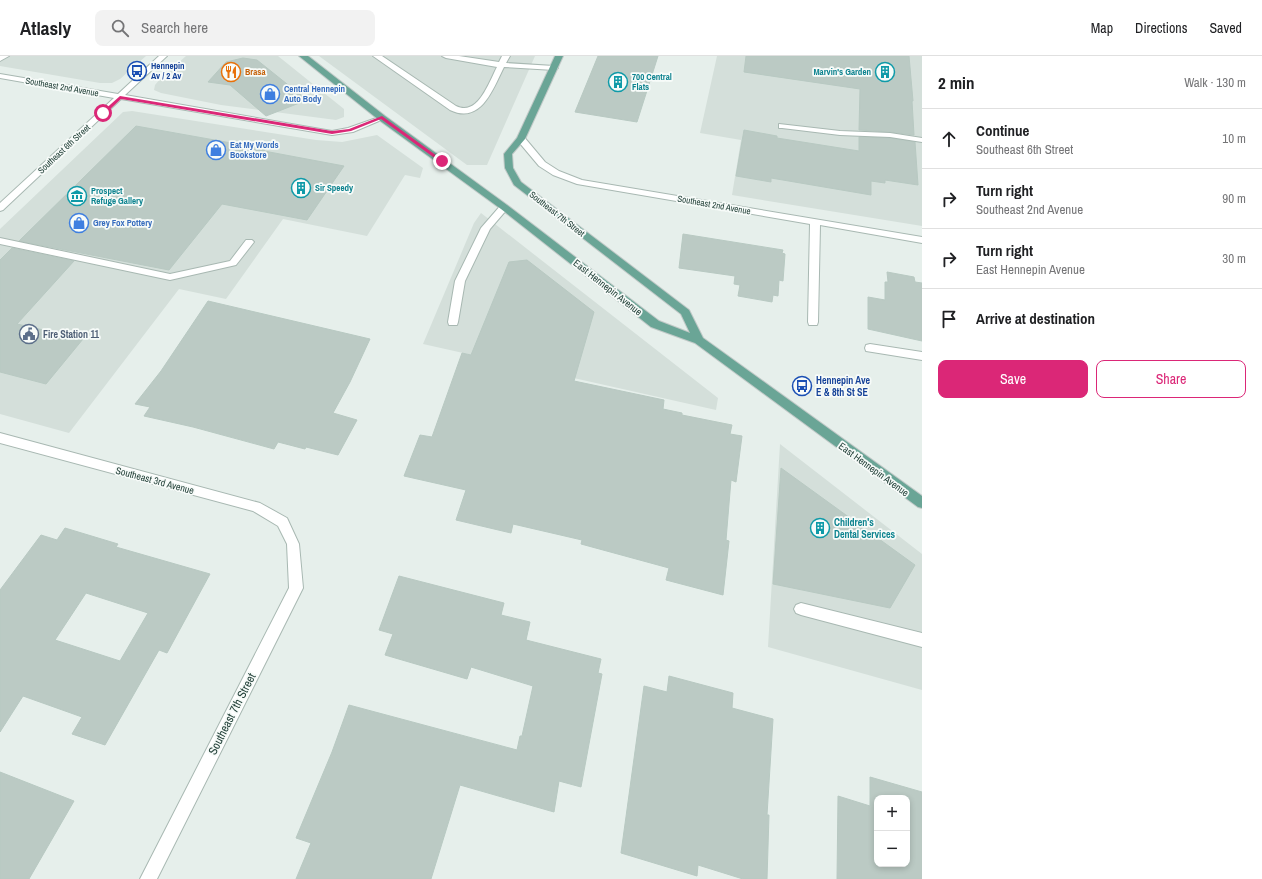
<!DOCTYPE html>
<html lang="en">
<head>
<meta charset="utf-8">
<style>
  :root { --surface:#fff; --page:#f2f2f2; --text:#202124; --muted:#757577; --line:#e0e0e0; --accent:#db2777 }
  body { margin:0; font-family:"Archivo Narrow",sans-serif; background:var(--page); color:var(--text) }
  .controls { position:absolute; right:12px; bottom:12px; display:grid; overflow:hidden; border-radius:8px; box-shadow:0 2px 6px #0003 }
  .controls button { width:36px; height:36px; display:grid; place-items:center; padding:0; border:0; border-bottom:1px solid var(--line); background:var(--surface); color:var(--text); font:20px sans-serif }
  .stop { position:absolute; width:12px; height:12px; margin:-9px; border:3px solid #db2777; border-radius:50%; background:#fff }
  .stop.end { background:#db2777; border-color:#fff; box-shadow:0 1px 4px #0008 }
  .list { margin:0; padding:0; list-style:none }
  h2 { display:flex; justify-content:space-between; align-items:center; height:52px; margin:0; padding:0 16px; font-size:17px }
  h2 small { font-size:13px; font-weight:400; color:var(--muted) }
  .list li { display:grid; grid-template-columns:26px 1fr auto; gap:12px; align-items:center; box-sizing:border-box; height:60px; padding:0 16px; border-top:1px solid var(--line) }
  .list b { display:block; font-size:15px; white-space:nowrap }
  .list p { margin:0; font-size:13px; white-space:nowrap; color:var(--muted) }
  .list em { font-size:13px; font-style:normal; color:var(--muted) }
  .actions { display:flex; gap:8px; padding:12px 16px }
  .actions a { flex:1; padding:9px 0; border:1px solid var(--accent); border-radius:8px; text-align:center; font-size:14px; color:var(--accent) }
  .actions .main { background:var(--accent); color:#fff }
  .icon { flex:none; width:22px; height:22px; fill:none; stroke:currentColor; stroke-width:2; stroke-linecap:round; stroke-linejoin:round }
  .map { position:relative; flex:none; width:922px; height:823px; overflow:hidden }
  header { display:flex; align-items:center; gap:24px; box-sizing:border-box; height:56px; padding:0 20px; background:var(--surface); border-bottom:1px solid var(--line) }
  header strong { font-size:19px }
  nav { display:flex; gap:22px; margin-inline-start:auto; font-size:14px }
  .search { width:280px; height:36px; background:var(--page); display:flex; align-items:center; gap:10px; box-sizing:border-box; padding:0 14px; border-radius:8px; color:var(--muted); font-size:15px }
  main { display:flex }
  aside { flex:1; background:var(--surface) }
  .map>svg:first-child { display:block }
  .built { fill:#d4dfda }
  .building { fill:#bbcac4; stroke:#b8c9c2; fill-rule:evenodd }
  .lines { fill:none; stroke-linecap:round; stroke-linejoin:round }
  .minor-casing { stroke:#a8b8b2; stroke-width:2 }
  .major-casing { stroke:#c2cac8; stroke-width:2 }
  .minor { fill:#fff; fill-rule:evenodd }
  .major { fill:#6aa596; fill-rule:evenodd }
  .route { fill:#db2777 }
  .labels { text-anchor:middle; stroke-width:3.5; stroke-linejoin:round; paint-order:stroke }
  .far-transit-label { font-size:9px; font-weight:bold; fill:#164399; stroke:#f7fbf9; text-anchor:start }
  .far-food-label { font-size:9px; font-weight:bold; fill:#c56008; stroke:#f7fbf9; text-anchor:start }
  .far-culture-label { font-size:9px; font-weight:bold; fill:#0d838f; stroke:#f7fbf9; text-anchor:start }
  .far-street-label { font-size:9px; fill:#24423a; stroke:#f7fbf9 }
  .far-shop-label { font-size:9px; font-weight:bold; fill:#366cbe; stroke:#f7fbf9; text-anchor:start }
  .street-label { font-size:10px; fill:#24423a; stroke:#f7fbf9 }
  .service-label { font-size:10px; font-weight:bold; fill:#4e5e75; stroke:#f7fbf9; text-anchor:start }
  .transit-label { font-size:10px; font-weight:bold; fill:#164399; stroke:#f7fbf9; text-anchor:start }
  .culture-label { font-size:10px; font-weight:bold; fill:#0d838f; stroke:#f7fbf9; text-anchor:start }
  .near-street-label { font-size:12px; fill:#24423a; stroke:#f7fbf9 }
</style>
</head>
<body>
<header>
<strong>Atlasly</strong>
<div class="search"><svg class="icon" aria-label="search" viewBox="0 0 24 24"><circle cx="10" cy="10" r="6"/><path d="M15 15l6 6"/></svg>Search here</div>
<nav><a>Map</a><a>Directions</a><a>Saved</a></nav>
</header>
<main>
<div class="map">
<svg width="922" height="823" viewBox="0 0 922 823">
  <rect width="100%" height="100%" fill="#e6efeb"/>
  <path class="built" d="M0,0h146l-26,23 -8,4h-12l-100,-17z
    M186,0h92l66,53v8l-8,3 -115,-15 -60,-12 -7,-3 1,-5 6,-7z
    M319,0h216l-48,109h-20z
    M717,0h205v170l-190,-31 9,-55 -41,-7z
    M132,55l184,29 26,2 35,-7 46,33 -3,10 -15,-3 -38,61 -84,-17 -57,80 -47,-10 -110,144 -69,-19v-185l123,-117z
    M481,157l237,185 -2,12 -293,-66 51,-121z
    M780,388l142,110v136l-154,-43z"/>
  <path class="building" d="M598,0h60l-21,66 -62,-10z
    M746,0h163l4,45h-1l2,34 -24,-3 -31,-2 1,-41 -116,-17z
    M243,2l14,2 50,40 -41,16 -36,-31 -22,-3 18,-20z
    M136,70l129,23 -1,2 80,15 -37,54 -85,-16 -53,66 -150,-29z
    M744,74l33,6v2l82,13v-14l31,1 25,4 3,43 -33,-5v3l-14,-2v14l-100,-17v4l-35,-6z
    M683,178l100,16 -1,3 3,1 -2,27 -4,-1 -1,16 -5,-1 -1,7 -34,-6 2,-11 -6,-1 1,-8 -56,-8z
    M12,192l62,13 -57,63 66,15 -37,45 -46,-12v-112z
    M527,204l67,52 -20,69 90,19 -1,9 19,4v2l50,10 -2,9 12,2 -6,46 -5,-2 -5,60 3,1 -6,54 -57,-15 3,-12 -88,-24 1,-4 -69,-16 -2,9 -55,-13 10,-30 -62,-14 16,-41 12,2 30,-84 9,2 38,-93z
    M887,216l27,5 1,5 7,1v58l-54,-12v-32l17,3v-18h3z
    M208,245l162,38 -20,43 -17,31 24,7 -19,35 -32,-8 -1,2 -27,-7 -4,7 -81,-22 -49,-11 6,-9 -15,-3 26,-33z
    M781,412l134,97 -25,43 -117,-24z
    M65,472l53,16 -2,3 94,27 -43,79 -8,-3 -54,95 -33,-11 10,-17 -59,-21 -23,36v-142l41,-55 16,5zM86,537l62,20 -28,48 -65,-21z
    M399,520l105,27 -3,12 29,7 -4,18 75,19 -3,14 4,1 -21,113 -22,-6 -5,31 -94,-27 -29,94h-135l15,-36 -15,-5 36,-86 17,-47 168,45 3,-14h2l11,-50 -62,-19 -4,12 -82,-24 8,-21 -14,-4z
    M669,620l64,17 -1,15 41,11 -6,96h2l-2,64h-24l-45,-14 -1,11 -76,-23 23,-167 23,6z
    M0,716l74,29 -45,78h-29z
    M870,721l52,15v87h-85l1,-83 32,10zM877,742h30v66h-30z"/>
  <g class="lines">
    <g class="minor-casing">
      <path id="minor" d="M0,0h9l-9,5z
        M159,0h8l-42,39 207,36 16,-3 34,-12 4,2 -33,14 -21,3 -211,-36 -118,111 -3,1v-8l114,-105 -114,-20v-4l118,20z
        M373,0h9l74,50c22,11 33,-24 41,-39l-51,-9 -4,-2h17l40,6 3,-6h8l-4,7 48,3 4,2 -4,2 -50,-3c-11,22 -23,58 -54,43z
        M779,68l61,7 50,2 32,5v4l-32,-5 -50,-2 -58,-7h-3z
        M518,81h6l21,25 14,9 23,9 340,57v6l-102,-18 -2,97 -1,3h-8l-1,-3 2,-98 -233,-40 -24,-9 -14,-9 -21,-25 -1,-2z
        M504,148l5,3 -19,22 -25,52 -7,41 -1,3h-8l-1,-3 7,-41 26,-53 20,-23z
        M0,182l170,36 60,-13 16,-21h6l2,2 -18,23 -66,15 -170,-36z
        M870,288l52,8v8l-56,-9 -1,-3 1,-3z
        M0,377l260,70 27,15 12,26 4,44 -146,291h-17l149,-291 -2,-44 -9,-18 -25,-15 -253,-68z
        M801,547l121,30v14l-121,-32 -5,-2 -2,-4 2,-4z"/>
    </g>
    <g class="major-casing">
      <path id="major" d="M299,0h9l77,60 122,89 152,116 31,12 -9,-19 -167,-129 -9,-17 -1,-14 13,-16 38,-82h8l-38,83 -13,15 1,14 8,14 168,128 14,28 219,158v12l-4,-1 -223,-164 -44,-16 -150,-118 -122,-89z"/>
    </g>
    <use href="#minor" class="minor"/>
    <use href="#major" class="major"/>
  </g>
  <path class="route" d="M120,40l212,35 17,-2 33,-13 62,45 -4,1 -59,-43 -30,12 -19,3 -211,-35 -16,15h-3v-2z"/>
  <defs>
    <g id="bus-ring" transform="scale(1)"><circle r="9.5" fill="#f7fbf9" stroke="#1a4fb4" stroke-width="1.5"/><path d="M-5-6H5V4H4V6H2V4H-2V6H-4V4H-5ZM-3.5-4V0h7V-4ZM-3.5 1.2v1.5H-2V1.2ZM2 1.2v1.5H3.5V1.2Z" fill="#1a4fb4"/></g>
    <g id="restaurant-ring" transform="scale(1)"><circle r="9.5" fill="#f7fbf9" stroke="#e8710a" stroke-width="1.5"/><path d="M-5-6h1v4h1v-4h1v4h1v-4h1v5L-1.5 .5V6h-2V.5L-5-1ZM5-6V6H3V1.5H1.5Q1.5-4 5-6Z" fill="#e8710a"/></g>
    <g id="building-ring" transform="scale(1)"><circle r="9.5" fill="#f7fbf9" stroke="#0f9aa8" stroke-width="1.5"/><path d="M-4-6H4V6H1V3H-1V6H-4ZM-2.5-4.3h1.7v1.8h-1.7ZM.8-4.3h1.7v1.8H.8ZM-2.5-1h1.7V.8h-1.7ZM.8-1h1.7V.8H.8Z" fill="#0f9aa8"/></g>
    <g id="shop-ring" transform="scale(1)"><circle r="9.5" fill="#f7fbf9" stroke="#3f7fe0" stroke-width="1.5"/><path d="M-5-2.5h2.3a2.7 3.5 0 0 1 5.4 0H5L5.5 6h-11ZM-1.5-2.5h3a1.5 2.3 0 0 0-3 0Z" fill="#3f7fe0"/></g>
    <g id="museum-ring" transform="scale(1)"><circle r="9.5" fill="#f7fbf9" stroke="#0f9aa8" stroke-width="1.5"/><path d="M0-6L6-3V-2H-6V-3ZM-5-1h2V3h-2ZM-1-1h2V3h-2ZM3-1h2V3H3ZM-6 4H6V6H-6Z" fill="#0f9aa8"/></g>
    <g id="civic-ring" transform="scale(1)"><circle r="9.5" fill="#f7fbf9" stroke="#5c6f8a" stroke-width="1.5"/><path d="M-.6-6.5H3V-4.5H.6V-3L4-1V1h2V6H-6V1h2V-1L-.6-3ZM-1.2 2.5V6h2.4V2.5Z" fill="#5c6f8a"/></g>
  </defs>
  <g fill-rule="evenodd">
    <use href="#bus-ring" x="137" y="15"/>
    <use href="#restaurant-ring" x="231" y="16"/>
    <use href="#building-ring" x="885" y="16"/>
    <use href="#building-ring" x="618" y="26"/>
    <use href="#shop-ring" x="270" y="38"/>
    <use href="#shop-ring" x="216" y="94"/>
    <use href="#building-ring" x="301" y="132"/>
    <use href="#museum-ring" x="77" y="140"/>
    <use href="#shop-ring" x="79" y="167"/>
    <use href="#civic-ring" x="29" y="278"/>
    <use href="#bus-ring" x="802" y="330"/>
    <use href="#building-ring" x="820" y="472"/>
  </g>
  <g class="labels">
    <g class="far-transit-label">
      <text x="151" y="13">Hennepin<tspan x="151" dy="10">Av / 2 Av</tspan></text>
    </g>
    <g class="far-food-label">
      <text x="245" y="19">Brasa</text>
    </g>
    <g class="far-culture-label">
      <text x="871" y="19" text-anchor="end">Marvin's Garden</text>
      <text x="632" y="24">700 Central<tspan x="632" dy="10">Flats</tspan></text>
      <text x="315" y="135">Sir Speedy</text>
      <text x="91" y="138">Prospect<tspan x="91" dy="10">Refuge Gallery</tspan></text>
    </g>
    <g class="far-street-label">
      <text transform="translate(62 31) rotate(10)" y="3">Southeast 2nd Avenue</text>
      <text transform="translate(64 93) rotate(-43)" y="3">Southeast 6th Street</text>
      <text transform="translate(714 149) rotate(10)" y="3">Southeast 2nd Avenue</text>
      <text transform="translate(557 158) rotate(38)" y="3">Southeast 7th Street</text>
    </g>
    <g class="far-shop-label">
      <text x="284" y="36">Central Hennepin<tspan x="284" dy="10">Auto Body</tspan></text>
      <text x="230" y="92">Eat My Words<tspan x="230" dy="10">Bookstore</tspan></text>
      <text x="93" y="170">Grey Fox Pottery</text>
    </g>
    <g class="street-label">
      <text transform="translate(608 231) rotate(38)" y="4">East Hennepin Avenue</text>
      <text transform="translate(874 413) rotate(36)" y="4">East Hennepin Avenue</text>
      <text transform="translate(155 424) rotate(15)" y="4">Southeast 3rd Avenue</text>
    </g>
    <g class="service-label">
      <text x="43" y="282">Fire Station 11</text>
    </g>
    <g class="transit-label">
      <text x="816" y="328">Hennepin Ave<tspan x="816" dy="12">E &amp; 8th St SE</tspan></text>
    </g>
    <g class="culture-label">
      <text x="834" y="470">Children's<tspan x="834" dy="12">Dental Services</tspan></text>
    </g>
    <g class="near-street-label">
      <text transform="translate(232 658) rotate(-63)" y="4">Southeast 7th Street</text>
    </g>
  </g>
</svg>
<div class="controls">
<button>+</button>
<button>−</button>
</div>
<div class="stop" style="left:103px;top:57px"></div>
<div class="stop end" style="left:442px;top:105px"></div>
</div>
<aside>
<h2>2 min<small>Walk · 130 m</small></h2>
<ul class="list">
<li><svg class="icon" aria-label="ahead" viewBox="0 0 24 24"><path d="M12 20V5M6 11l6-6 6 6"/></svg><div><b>Continue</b><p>Southeast 6th Street</p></div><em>10 m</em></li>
<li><svg class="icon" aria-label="right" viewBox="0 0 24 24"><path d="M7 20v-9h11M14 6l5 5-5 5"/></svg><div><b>Turn right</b><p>Southeast 2nd Avenue</p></div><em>90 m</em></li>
<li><svg class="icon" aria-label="right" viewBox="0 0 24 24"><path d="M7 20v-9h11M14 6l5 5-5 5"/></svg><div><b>Turn right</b><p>East Hennepin Avenue</p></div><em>30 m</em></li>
<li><svg class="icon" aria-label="arrive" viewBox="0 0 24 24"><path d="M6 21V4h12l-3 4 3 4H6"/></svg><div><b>Arrive at destination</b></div></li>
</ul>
<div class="actions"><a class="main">Save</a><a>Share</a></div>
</aside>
</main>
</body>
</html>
